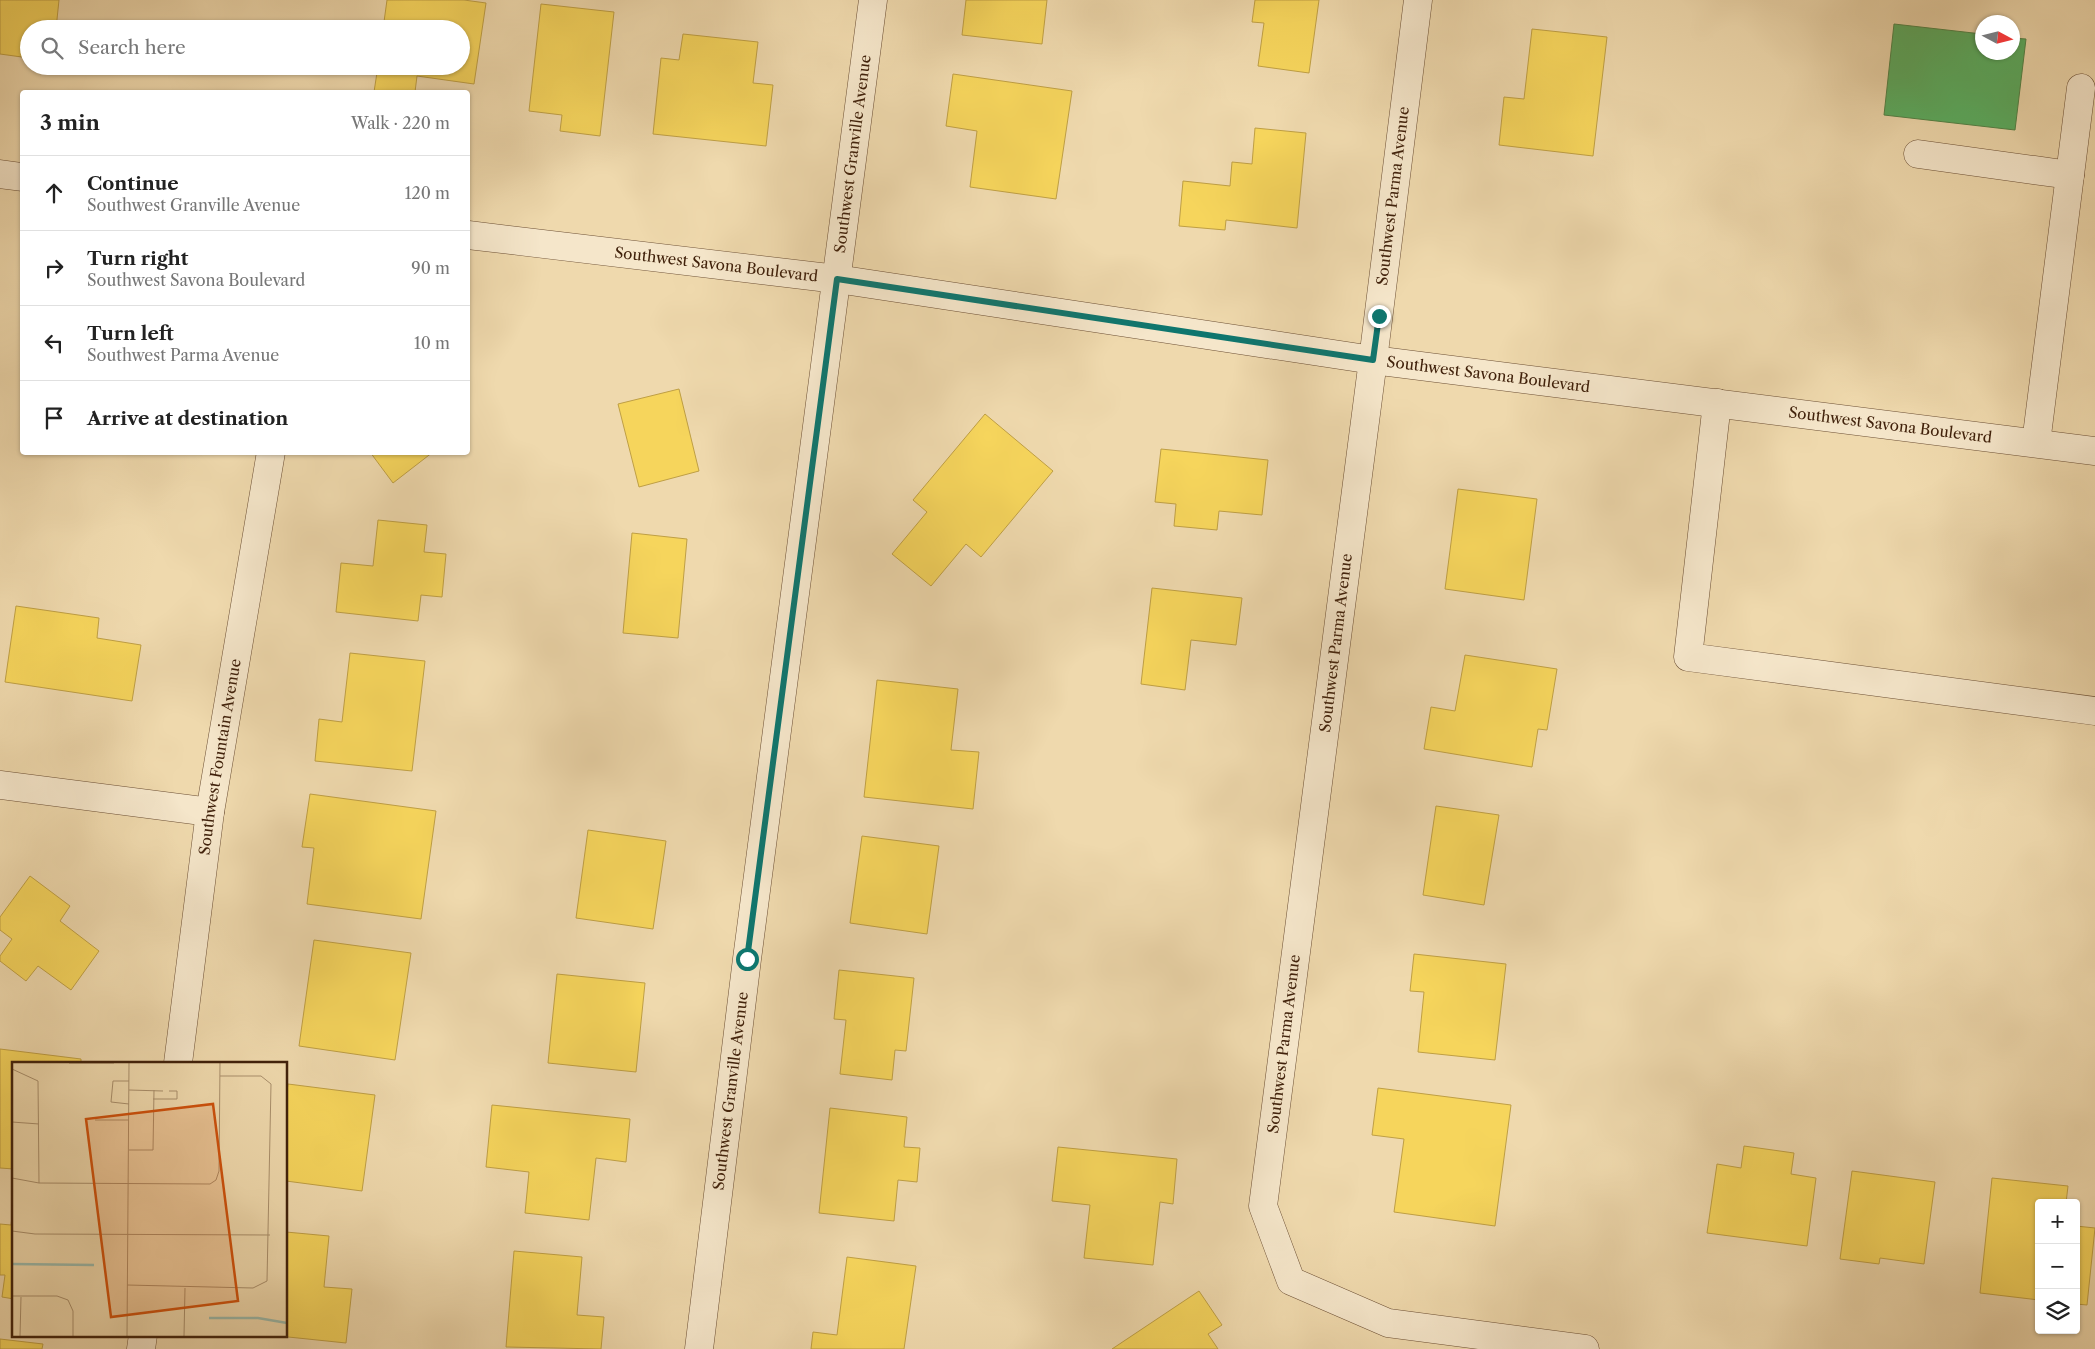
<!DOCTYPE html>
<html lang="en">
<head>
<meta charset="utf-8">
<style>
  :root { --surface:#fff; --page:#f2f2f2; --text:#222; --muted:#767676; --line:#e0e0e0 }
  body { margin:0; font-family:"Libre Caslon Text",serif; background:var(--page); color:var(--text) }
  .controls { position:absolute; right:15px; bottom:15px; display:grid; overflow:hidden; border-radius:5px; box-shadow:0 1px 4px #0004 }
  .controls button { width:45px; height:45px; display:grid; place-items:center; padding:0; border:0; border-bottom:1px solid var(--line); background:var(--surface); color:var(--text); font:25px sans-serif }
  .compass { position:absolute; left:1975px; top:15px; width:45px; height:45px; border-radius:50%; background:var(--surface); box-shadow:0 1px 4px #0004; rotate:97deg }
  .stop { position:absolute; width:15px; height:15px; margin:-11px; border:4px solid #0f766e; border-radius:50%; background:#fff }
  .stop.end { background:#0f766e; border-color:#fff; box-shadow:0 1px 5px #0008 }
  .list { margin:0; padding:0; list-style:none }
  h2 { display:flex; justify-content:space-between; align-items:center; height:65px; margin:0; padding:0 20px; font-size:21px }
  h2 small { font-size:16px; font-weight:400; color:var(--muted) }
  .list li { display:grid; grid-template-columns:32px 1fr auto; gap:15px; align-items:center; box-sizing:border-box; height:75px; padding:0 20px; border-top:1px solid var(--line) }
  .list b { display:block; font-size:19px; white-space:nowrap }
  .list p { margin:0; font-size:16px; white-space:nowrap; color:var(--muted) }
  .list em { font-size:16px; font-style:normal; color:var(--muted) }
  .icon { flex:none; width:28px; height:28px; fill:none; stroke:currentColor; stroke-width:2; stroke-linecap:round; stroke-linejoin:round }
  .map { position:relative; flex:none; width:2095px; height:1349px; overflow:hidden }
  .search { position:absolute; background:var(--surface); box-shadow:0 1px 4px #0004; left:20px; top:20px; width:450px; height:55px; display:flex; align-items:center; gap:12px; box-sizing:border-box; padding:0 18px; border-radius:28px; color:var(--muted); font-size:19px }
  .panel { position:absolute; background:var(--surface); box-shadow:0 1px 4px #0004; left:20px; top:90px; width:450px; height:365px; border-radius:5px }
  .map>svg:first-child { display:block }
  .homes { fill:#f6d55c; stroke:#bf9f44 }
  .public { fill:#5aae61; stroke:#528447 }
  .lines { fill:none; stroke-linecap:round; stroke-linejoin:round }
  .minor-casing { stroke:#6c4f34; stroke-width:29 }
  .minor { stroke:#f5e6ca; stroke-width:28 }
  .route { stroke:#0f766e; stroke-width:6 }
  .labels { text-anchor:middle; stroke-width:5; stroke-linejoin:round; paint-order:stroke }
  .street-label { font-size:15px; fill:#40210b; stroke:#f5e6ca }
  .inset-river { fill:none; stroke:#9abaac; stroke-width:2.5 }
  .inset-road { fill:none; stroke:#a98f6c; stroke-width:1 }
  .view { fill:#cf510c; fill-opacity:0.15; stroke:#cf510c; stroke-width:2.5 }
  .inset-edge { fill:none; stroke:#40210b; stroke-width:2.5 }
</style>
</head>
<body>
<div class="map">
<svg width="2095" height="1349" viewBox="0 0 2095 1349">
  <rect width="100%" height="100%" fill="#efd9ad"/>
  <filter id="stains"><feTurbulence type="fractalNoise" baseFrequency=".004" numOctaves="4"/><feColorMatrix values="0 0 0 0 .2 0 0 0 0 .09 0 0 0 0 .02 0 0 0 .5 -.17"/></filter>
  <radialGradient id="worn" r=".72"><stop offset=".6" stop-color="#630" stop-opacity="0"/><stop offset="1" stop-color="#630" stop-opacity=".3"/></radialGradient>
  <path class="homes" d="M0,0h59l-3,29h-27v29l-29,-4z
    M387,0h77l22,3 -12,81 -57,-8 -2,16h-41l4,-26h83v-37h-78z
    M966,0h81l-5,44 -80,-9z
    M1255,0h64l-10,73 -51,-7 6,-43 -12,-1z
    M541,4l73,8 -14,124 -40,-5 2,-16 -33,-4z
    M1532,29l75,8 -14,119 -94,-11 5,-48 20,2z
    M683,34l75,8 -5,41 20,2 -7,61 -113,-12 8,-76 18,2z
    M953,74l119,17 -16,108 -86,-12 7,-56 -31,-5z
    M1255,128l51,5 -9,95 -71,-8 -1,10 -46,-4 4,-45 47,5 2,-24 20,2z
    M679,389l20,82 -60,16 -21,-83z
    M985,414l68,57 -72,86 -15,-13 -35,42 -39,-32 35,-42 -14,-12z
    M1161,449l107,11 -6,55 -43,-4 -2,19 -43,-4 2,-22 -21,-2z
    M370,452h63l-40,31z
    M1458,489l79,10 -13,101 -79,-11z
    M378,520l49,5 -3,27 22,2 -4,43 -21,-2 -3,26 -82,-9 5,-49 32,3z
    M632,533l55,6 -9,99 -55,-5z
    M1152,588l90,10 -6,47 -45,-5 -6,50 -44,-6z
    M16,606l83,12 -2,20 44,7 -9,56 -127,-19z
    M350,653l75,8 -13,110 -97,-10 4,-42 23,3z
    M1465,655l92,14 -10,61 -9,-1 -6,38 -108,-18 7,-42 24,4z
    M877,680l81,9 -7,61 28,2 -6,57 -109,-12z
    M310,794l126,17 -15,108 -114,-15 7,-56 -12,-1z
    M1436,806l63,9 -15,90 -61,-10z
    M588,830l78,11 -13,88 -77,-11z
    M862,836l77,10 -12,88 -77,-11z
    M30,876l40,30 -10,15 39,30 -28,39 -33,-24 -12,15 -26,-20v-5l12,-17 -12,-9v-13z
    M314,940l97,13 -16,107 -96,-14z
    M1414,954l92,10 -11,96 -77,-8 6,-60 -14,-1z
    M839,970l75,8 -8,73 -11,-1 -3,30 -52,-6 6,-54 -12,-1z
    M557,974l88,9 -9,89 -88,-9z
    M0,1049l81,10v4h-67v106l-14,-1z
    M288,1084l87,11 -13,96 -76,-10v-83z
    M1378,1088l133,17 -16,121 -101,-14 10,-73 -32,-4z
    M492,1105l138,14 -4,43 -30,-4 -7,62 -64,-7 4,-41 -43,-5z
    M830,1108l77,9 -3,30 16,1 -3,34 -19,-2 -4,41 -75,-8z
    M1744,1146l50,7 -3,21 25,4 -9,68 -100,-13 10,-69 24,4z
    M1058,1147l119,12 -4,45 -13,-2 -7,63 -69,-7 6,-53 -38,-4z
    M1852,1171l83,11 -11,82 -44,-6 -1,6 -39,-5z
    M1992,1178l76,8 -2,17h-27v97l-59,-7z
    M13,1208h1v91l-12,-2 3,-22h-5v-51l11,1z
    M2076,1226l19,2 -8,77 -11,-1z
    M286,1232l43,4 -5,51 28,2 -6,54 -77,-8h17z
    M514,1251l68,6 -5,58 27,2 -3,32 -95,-2z
    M847,1257l69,9 -12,83h-93l2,-17 24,3z
    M1199,1291l23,34 -14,9 10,15h-106z
    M0,1339l43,5 -1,5h-42z"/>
  <path class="public" d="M1894,24l88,10v18h30v-14l14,1 -11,91 -131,-15z"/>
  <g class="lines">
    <g class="minor-casing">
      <g id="minor">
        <path d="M1418,0l-45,360 -110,846 28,75 97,42 197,26"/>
        <path d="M1918,154l152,21"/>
        <path d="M0,174l22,3"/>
        <path id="s1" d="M468,235l369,44 536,81 722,91"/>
        <path d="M1717,403l-29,254 407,54"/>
        <path d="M2036,443l45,-355"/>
        <path d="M0,785l210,27"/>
        <path id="s2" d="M178,1063l32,-251 61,-360"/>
        <path d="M141,1349l2,-14"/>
        <path id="s3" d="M699,1349l48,-390 126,-959"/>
      </g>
    </g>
    <use href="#minor" class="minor"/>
  </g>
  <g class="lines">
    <path class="route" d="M747,959l90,-680 536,81 6,-44"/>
  </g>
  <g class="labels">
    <g class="street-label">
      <text dy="5" stroke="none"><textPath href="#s3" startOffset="1205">Southwest Granville Avenue</textPath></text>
      <text transform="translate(1393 196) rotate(-83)" y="5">Southwest Parma Avenue</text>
      <text dy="5" stroke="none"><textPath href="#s1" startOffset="250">Southwest Savona Boulevard</textPath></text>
      <text dy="5" stroke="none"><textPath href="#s1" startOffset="1030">Southwest Savona Boulevard</textPath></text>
      <text dy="5" stroke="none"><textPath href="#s1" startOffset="1435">Southwest Savona Boulevard</textPath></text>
      <text transform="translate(1336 643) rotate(-83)" y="5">Southwest Parma Avenue</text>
      <text dy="5" stroke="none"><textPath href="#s2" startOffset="309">Southwest Fountain Avenue</textPath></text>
      <text transform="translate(1284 1044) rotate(-83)" y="5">Southwest Parma Avenue</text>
      <text dy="5" stroke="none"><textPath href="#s3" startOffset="260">Southwest Granville Avenue</textPath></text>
    </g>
  </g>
  <g transform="translate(12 1062)">
    <rect width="275" height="275" fill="#efd9ad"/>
    <path class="inset-river" d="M0,202l82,1M197,256h49l29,5"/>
    <path class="inset-road" d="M57,1h45M0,7l26,12 1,102M117,28l34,1M141,37h24v-8h-8M117,42l-18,-2 2,-21h16M83,58h34M0,60l27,2M117,88h24l1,-60M0,116l27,5 171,1 6,-4 3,-9 1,-108M0,169l23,3 235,1M115,223l126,3 14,-7 4,-197 -10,-8h-41M0,234h45l11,4 5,11v25M8,274l1,-39M115,274l2,-273M172,274l1,-48"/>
    <path class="view" d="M201,42l25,197 -127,16 -25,-198z"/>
    <rect width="275" height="275" class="inset-edge"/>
  </g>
  <rect width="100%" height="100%" filter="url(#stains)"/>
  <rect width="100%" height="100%" fill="url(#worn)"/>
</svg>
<div class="controls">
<button>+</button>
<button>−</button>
<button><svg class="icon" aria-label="layers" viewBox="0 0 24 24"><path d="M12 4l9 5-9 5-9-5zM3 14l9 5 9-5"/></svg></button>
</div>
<svg class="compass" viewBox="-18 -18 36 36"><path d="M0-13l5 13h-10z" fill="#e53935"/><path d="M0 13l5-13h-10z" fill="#767676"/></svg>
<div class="stop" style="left:747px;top:959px"></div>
<div class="stop end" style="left:1379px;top:316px"></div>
<div class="search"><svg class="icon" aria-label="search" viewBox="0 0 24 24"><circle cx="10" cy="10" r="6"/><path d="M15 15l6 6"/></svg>Search here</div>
<section class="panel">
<h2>3 min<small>Walk · 220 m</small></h2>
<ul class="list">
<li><svg class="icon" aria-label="ahead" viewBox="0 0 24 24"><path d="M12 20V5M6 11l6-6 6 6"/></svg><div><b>Continue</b><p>Southwest Granville Avenue</p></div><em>120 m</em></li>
<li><svg class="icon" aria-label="right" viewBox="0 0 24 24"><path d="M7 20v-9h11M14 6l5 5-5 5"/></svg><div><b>Turn right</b><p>Southwest Savona Boulevard</p></div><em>90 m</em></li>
<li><svg class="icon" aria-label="left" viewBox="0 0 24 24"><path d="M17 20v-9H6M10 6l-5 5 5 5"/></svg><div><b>Turn left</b><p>Southwest Parma Avenue</p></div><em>10 m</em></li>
<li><svg class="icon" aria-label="arrive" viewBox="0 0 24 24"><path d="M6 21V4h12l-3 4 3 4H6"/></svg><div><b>Arrive at destination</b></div></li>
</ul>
</section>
</div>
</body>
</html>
